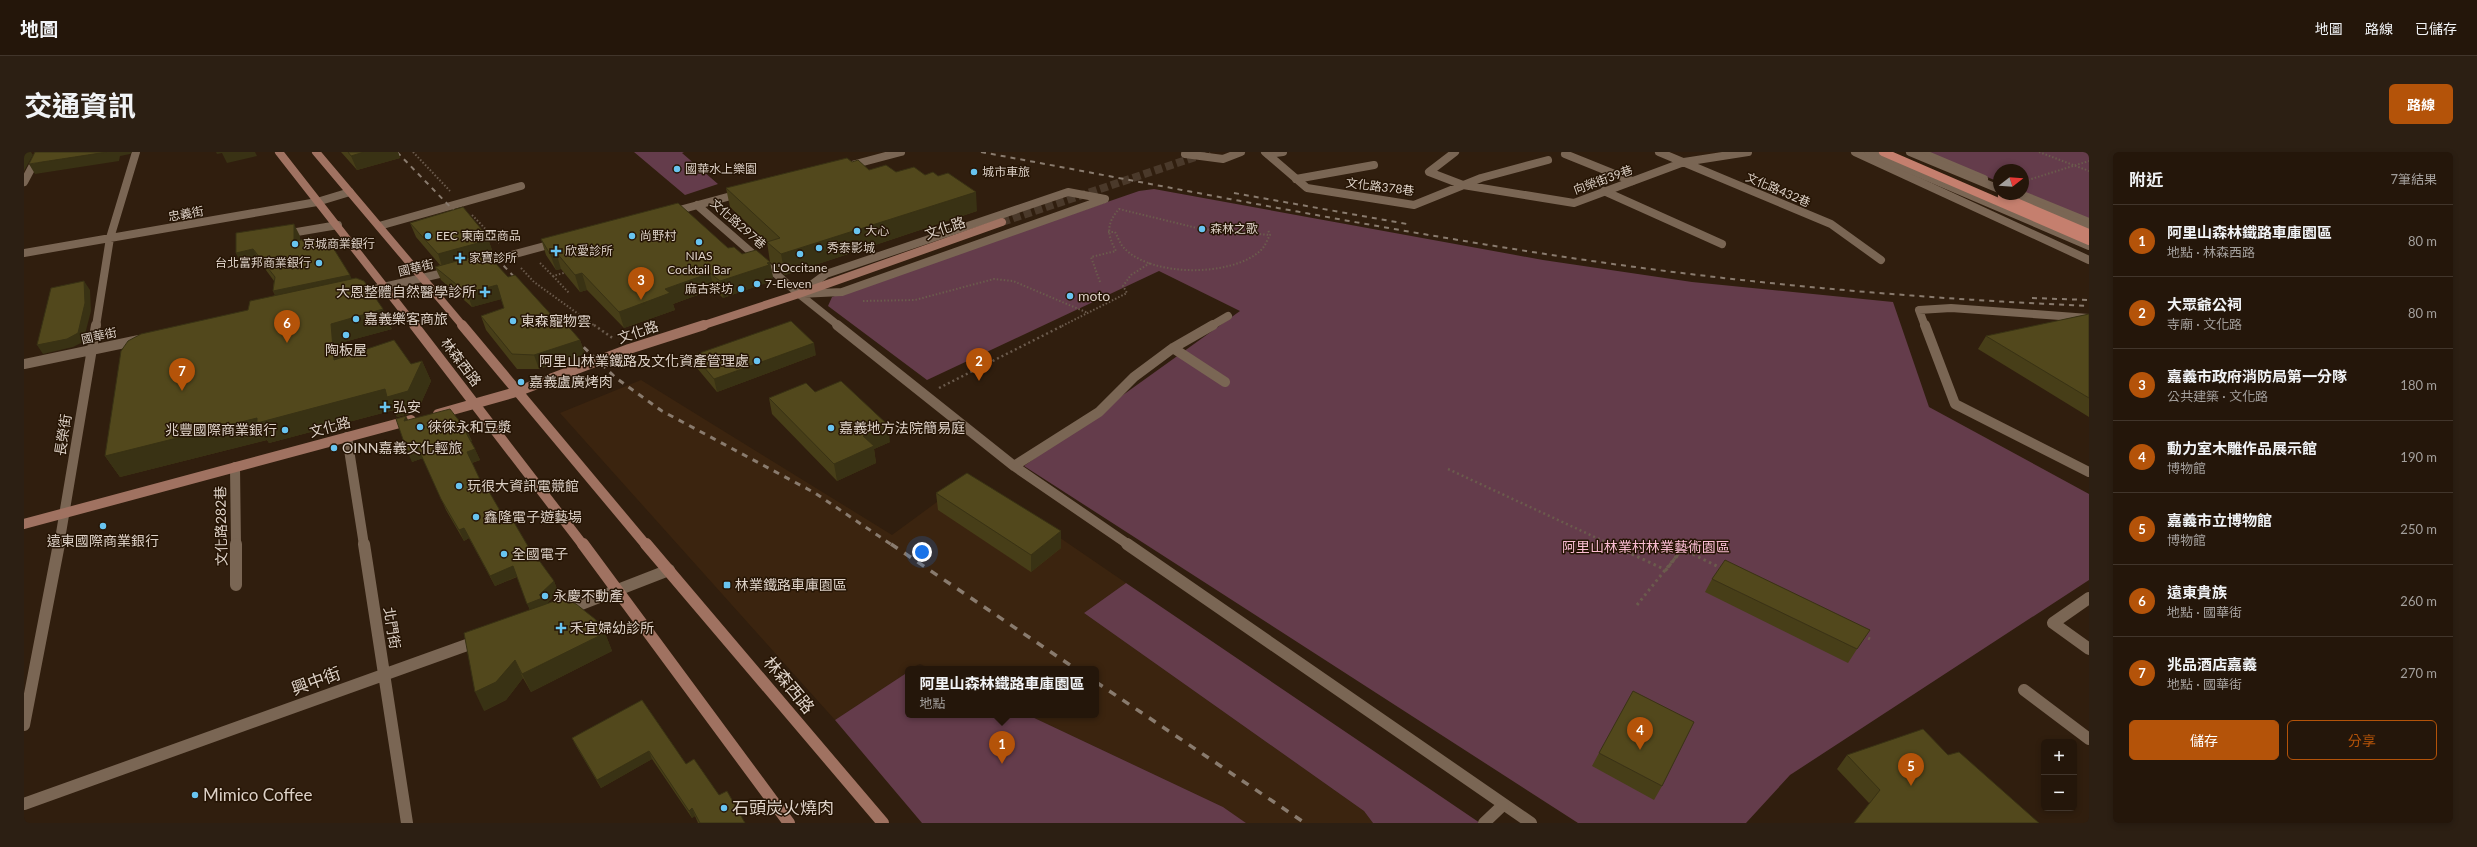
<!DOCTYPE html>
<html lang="zh-TW">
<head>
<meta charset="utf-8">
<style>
  :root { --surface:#24160a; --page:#2c1f13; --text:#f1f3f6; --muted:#a39f9c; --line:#41352b; --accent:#b45309 }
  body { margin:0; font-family:Lato,"Noto Sans TC",sans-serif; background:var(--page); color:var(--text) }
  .controls { position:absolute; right:12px; bottom:12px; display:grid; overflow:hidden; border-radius:6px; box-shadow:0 2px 6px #0003 }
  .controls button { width:36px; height:36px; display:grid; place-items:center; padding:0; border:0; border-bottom:1px solid var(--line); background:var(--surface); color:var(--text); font:20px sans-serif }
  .compass { position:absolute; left:1969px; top:12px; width:36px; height:36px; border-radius:50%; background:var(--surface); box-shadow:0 2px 6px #0003; rotate:73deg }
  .you { position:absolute; left:898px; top:400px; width:14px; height:14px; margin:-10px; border:3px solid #fff; border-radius:50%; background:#1a73e8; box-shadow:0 0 0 6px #1a73e833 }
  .badge { display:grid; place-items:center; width:26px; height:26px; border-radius:50%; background:var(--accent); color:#fff; font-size:13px; font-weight:700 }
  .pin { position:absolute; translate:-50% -33px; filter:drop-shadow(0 1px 2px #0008) }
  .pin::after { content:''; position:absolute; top:21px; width:14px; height:12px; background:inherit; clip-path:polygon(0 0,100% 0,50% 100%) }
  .popup { position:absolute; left:881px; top:514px; width:194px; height:52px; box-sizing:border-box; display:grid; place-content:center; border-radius:6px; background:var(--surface); filter:drop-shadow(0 1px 3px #0005); font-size:13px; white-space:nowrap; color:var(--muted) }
  .popup b { font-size:15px; color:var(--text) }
  .popup::after { content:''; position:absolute; left:50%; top:100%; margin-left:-8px; border:8px solid transparent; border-top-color:var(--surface) }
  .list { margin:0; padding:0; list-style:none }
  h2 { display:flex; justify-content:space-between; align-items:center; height:52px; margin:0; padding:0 16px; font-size:17px }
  h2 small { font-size:13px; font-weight:400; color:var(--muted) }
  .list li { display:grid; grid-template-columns:26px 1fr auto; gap:12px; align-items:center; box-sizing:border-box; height:72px; padding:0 16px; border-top:1px solid var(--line) }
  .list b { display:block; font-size:15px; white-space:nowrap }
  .list p { margin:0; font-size:13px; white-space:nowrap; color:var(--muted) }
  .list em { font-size:13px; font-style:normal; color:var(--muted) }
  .actions { display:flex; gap:8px; padding:12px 16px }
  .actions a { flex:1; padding:9px 0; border:1px solid var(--accent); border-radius:6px; text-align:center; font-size:14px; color:var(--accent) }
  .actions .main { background:var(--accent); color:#fff }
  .map { position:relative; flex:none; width:2065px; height:671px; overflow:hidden; border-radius:6px }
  header { display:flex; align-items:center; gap:24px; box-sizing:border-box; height:56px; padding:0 20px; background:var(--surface); border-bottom:1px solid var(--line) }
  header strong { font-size:19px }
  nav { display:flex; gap:22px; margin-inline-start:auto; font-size:14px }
  .intro { display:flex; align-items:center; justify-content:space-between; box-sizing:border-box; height:96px; padding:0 24px }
  h1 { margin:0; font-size:28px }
  .button { padding:10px 18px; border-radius:6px; background:var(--accent); color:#fff; font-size:14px; font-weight:700 }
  main { display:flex; gap:24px; padding:0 24px }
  aside { flex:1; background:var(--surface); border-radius:6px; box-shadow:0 2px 6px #0003 }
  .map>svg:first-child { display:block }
  .built { fill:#3b240f }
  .green { fill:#643c4b }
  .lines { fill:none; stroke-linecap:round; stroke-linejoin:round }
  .secondary-tunnel { stroke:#4a392a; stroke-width:8; stroke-dasharray:8 3.5; stroke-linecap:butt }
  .path-far2 { stroke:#6b5b4d; stroke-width:2; stroke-dasharray:1.5 2; stroke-linecap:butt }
  .path-far1 { stroke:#6b5b4d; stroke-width:2.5; stroke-dasharray:2 3; stroke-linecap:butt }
  .path { stroke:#6b5b4d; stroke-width:3; stroke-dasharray:2.5 3.5; stroke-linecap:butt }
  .lane-far2 { stroke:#7a6654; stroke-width:8 }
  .lane-far1 { stroke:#7a6654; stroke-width:10 }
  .lane { stroke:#7a6654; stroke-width:12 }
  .street-far2 { stroke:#7a6654; stroke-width:8 }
  .street-far1 { stroke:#7a6654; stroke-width:10 }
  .street { stroke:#7a6654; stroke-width:12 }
  .secondary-far2 { stroke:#a07261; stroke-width:8 }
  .secondary-far1 { stroke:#a07261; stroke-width:10 }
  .secondary { stroke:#a07261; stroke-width:12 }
  .primary { stroke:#c57f6e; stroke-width:8 }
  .rail-far2 { stroke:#897b6e; stroke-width:2; stroke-dasharray:5 5; stroke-linecap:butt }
  .rail-far1 { stroke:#897b6e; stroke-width:3; stroke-dasharray:6 6; stroke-linecap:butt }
  .rail { stroke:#897b6e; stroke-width:3.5; stroke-dasharray:8 8; stroke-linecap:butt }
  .wall { fill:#473e18 }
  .shaded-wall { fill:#393214 }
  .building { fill:#52481c; stroke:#393214 }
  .poi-dot { fill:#68c4f0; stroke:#261505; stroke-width:1.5 }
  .labels { text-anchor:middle; stroke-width:3; stroke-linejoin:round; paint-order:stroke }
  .far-poi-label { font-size:12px; fill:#ddd1c7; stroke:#261505; text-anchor:start }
  .far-street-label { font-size:12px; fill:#ddd1c7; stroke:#261505 }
  .street-label { font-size:14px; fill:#ddd1c7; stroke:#261505 }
  .poi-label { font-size:14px; fill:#ddd1c7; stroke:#261505; text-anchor:start }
  .park-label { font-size:14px; fill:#fabdd2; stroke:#261505 }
  .near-street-label { font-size:17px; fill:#ddd1c7; stroke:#261505 }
  .near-poi-label { font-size:17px; fill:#ddd1c7; stroke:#261505; text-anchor:start }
</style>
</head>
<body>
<header>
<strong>地圖</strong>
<nav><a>地圖</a><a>路線</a><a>已儲存</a></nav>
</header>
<div class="intro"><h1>交通資訊</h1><a class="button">路線</a></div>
<main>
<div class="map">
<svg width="2065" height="671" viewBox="0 0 2065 671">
  <rect width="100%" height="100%" fill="#301e0e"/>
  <path class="built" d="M617,228l251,155 79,-58 155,106 -42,30 280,198 9,12h-127l-23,-16 -195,-92h68v-46h-165l-11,-5 -12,5v3l-73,48 -275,-307z"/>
  <path class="green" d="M610,0h50l-2,1 36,31 -33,11z
    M1904,0h161v68l-66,-28v-22h-24v12z
    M1130,37l389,71 149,22 201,20 36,105 160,87v86l-299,195 -44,48h-168l-554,-357 216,-155 -81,-40 -232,109 -99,-74 4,-9 307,-106z
    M1102,431l354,240h-107l-9,-12 -280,-198z
    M884,520v43h120l195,92 23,16h-324l-87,-103z"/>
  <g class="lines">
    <path class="secondary-tunnel" d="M978,70l208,-70"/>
    <path class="path-far2" d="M389,0l37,39
      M2015,0l50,19
      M2004,28l61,-19
      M448,63l27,28
      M1084,80h7c3,5 5,12 9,16 27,29 107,29 136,3 5,-4 7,-11 10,-16l-2,-5
      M516,111l13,13 14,-4
      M497,116l13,14 61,44
      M529,124l16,17
      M1076,130l-9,-25 25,-6c-9,-17 -10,-27 3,-42l82,20 69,6
      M839,149l52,-1 79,-21 19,2 75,32
      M1038,174l65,-33 -4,-7 8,-11 19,-12"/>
    <path class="path-far1" d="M570,173l20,14
      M915,236l125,-63
      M1424,317l164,76"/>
    <path class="path" d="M1586,392l56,26
      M1658,397l41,20
      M1613,453l45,-56 -16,21 12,-15
      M1839,483l7,4"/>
    <path class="lane-far2" d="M1831,0l234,108
      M1896,0l64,27
      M1161,2l38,5 18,-7
      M1244,2l15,-2
      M1541,2l67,27
      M1272,27l78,-14
      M0,30l16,-30
      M1580,39l118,53
      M1044,40l37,7 -263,93 -43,2 27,-20z
      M1996,42l69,28
      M355,74l142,-40
      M261,82l53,-9
      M775,142l40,32
      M1187,174l17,-10"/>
    <path class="lane-far1" d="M813,173l177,141 115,79
      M1149,196l52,34
      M990,314l85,-54 35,-35 39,-29 40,-23
      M211,315l1,78"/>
    <path class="lane" d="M212,392v41
      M1103,392l404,279
      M2065,446l-36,25 36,26
      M2000,538l65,49"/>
    <path class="street-far2" d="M1241,0l42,36 107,17 67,-27 67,-18
      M1431,0l-26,20 34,13 111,18 110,-41 64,-10
      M1635,0l172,72 50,36
      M1845,0l220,94
      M1886,0l89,37
      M824,14l53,-14
      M1986,42l79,33
      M673,53l102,89
      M648,60l70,-19
      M0,101l293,-51 33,-10
      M457,111l75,-20
      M334,141l94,-22
      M72,174l14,-88 26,-86
      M1901,174l-6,-16 32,-2 138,10"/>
    <path class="street-far1" d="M1901,173l30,79 134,68
      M0,212l115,-24
      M323,285l17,108
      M35,393l37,-220"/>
    <path class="street" d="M340,392l43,279
      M542,458l103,-40
      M0,573l35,-181
      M0,652l454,-163
      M1460,671l19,-18"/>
    <path class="secondary-far2" d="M255,0l136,174
      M292,0l147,174
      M677,174l98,-32 203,-72"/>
    <path class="secondary-far1" d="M390,173l169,220
      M438,173l184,220
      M414,262l78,-22 113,-43 75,-24
      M0,372l387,-104"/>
    <path class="secondary" d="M559,392l206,279
      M622,392l237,279"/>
    <path class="primary" d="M1859,0l206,89
      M1978,44l87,37"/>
    <path class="rail-far2" d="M373,0l64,66
      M957,0c210,39 420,82 632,112 158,22 317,35 476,42
      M1210,41l173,31
      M459,92l37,39
      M2008,146l57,2"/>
    <path class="rail-far1" d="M551,187l41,39 46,33 153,82 77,52"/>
    <path class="rail" d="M867,392l185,125
      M1072,530l209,141"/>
  </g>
  <path class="wall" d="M317,0h57l2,6 -43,12z
    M828,10l17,8 27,2 81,39 -192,64 -15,-13 -3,-20 -37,-35 -4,-19z
    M386,71l77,13 5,14 -10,4 74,66 24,20 5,14 -46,15h-22l-31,-39 -5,-14 23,-8 -3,-9 -29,8 -31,-27 -6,-13 5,-2 -24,-28z
    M276,84v4l22,9 29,30 41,50 -52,14 2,15 69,6 11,-3 9,20 -14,31 -20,5 -3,-7 -125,33 -2,-3 -147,37 -15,-21 143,-146 27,-15 -2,-4 1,-10 -14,-19 -17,4 -7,-13z
    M517,87l187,9 14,6 28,8 3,16 -2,1 1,2 -49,17 -9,-9 -41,15 2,6 -51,18 -37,-38 -7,2 -19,-23 -5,1 -10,-15z
    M2065,162v103l-111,-68 8,-13z
    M670,203h122l-99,37 -20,-24z
    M791,240l75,50 -16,7 2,14 -39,18 -65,-67 -3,-16z
    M382,264l2,4 59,11 5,10h-1l9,19 -8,3 10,21 20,30 34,46 18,21 4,11 -10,10v1l57,30 7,18 -81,41 -8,-14 -17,22 -22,11 46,-101 -13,-33 -22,9 -26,-48 -5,3 -18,-31 -23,-52 -11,4z
    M912,341l125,55 -30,24 -93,-62z
    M1688,427l145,70 -9,14 -143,-71z
    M618,548l44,64 33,31 26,28h-47l-3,-7 -3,2 -40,-59 -51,29 -25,-42 -4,-8z
    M1575,601l63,33 -8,14 -62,-34z
    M1823,603h101l-79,48 -32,-34z"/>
  <path class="shaded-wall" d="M1,0h6l2,3 -9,16v-17z
    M83,0h25l-2,2 -10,2 -1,5 -84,13 -6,-10z
    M192,0h39l2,4 -30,7 -5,-10 -5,1z
    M340,0h34l2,6 -43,12 -6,-14z
    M952,40l1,19 -192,64 -4,-21z
    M270,72l6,12 1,19 -7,-13z
    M463,84l5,14 -10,4 2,4 -41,11 -5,-15 37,-14z
    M229,97l7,13 -17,4 -7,-13z
    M532,100l5,17 -5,1 -6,-16z
    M746,110l3,16 -2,1 1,2 -49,17 -3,-17z
    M558,121l5,17 -7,2 -5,-17z
    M686,121l4,16 -41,15 2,6 -51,18 -5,-16 46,-23z
    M326,123l6,13 -76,17 -7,-14z
    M60,129l6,9 1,21 -8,31 -10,5 -30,7 -6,-9z
    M473,133l5,14 -30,8 -5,-14z
    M359,157l9,20 -52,14 4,38 -10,-21 -3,-36z
    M556,188l5,14 -46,15 -5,-14z
    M790,191l2,12 -99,37 -3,-13z
    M398,209l9,20 -14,31 -20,5 -3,-7 -125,33 -2,-3 -147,37 -15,-21z
    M382,264l5,11 -7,-6z
    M864,273l2,17 -16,7 2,14 -39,18 -3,-17 29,-28z
    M441,279h2l5,10 -3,1z
    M394,296l5,10 -11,4 -5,-11z
    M451,297l5,11 -9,3 -4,-11z
    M440,376l5,10 -5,3 -5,-11z
    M1037,379v17l-30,24v-17z
    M489,414l5,10 -23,10 -5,-10z
    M530,429l4,11 -10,10 2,6 -18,6 -5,-10 12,-9z
    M581,481l7,18 -81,41 -9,-18z
    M491,508l8,18 -17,22 -22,11 -9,-19z
    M625,599l3,8 -51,29 -4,-8z
    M668,656l3,8 -3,2 -3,-7z"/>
  <path class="building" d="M11,0h72l-78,12z
    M324,0h16l-13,4z
    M823,6l5,4 6,-2 11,10 17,-5 10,7 18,-5 11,8 8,-3 5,4 10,-3 28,19 -195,62 -14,-12 13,-4 -54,-50z
    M654,51l50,45 6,-1 8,7 14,-4 14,12 -3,1 2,2 -49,16 -10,-8 -45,16 5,4 -51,19 -37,-39 -7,2 -19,-23 -6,2 -9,-15z
    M439,55l24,29 -12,4 3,3 -40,11 -28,-31z
    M270,72v18l17,-5 11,12 10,-3 18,29 -77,16 2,-14 -22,-28 -17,4v-20z
    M462,101l22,24 7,-2 41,45 5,-2 19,22 -46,15 -22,-1 -31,-38 23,-8 -7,-23 -30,8 -32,-26z
    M332,126l8,3 19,28 -52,15 3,36 60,-20 17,24 11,-3 -14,30 -21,6 -2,-8 -128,34v-5l-152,38 16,-105 7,-10 13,-7 107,-24 2,-9z
    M60,129l1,22 -7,30 -11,6 -30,6 14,-57z
    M2065,162v84l-103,-62z
    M767,169l23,22 -100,36 -20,-24z
    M817,229l47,44 -25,11 11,10 -40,18 -65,-66 37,-15 9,9z
    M426,257l17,22h-2l10,18 -8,3 15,32 2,-1 18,31 6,-2 28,48 2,-1 16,22 -15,14 6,2 -18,7 -14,-38 -23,10 -26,-48 -5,2 -18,-31 -23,-51 -11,3 -11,-32 10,-3 -2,5z
    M943,321l94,58 -30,24 -95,-62z
    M1701,408l145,70 -13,19 -145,-70z
    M539,446l13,6 19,15 10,14 -83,41 -7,-14 -19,22 -21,10 -11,-59z
    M1609,539l61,31 -32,64 -63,-33z
    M618,548l44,64 8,-5 25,36 8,-4 18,32h-45l-8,-15 -3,3 -40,-60 -52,29 -25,-42z
    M1899,577l25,26 11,-3 80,71h-185l26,-33 -33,-35z"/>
  <g class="poi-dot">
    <circle cx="653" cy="17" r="4"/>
    <circle cx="950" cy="20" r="4"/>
    <circle cx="1178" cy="77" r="4"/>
    <circle cx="833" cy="79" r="4"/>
    <circle cx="404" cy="84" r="4"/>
    <circle cx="608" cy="84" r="4"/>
    <circle cx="675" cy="90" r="4"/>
    <circle cx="271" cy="92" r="4"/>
    <circle cx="795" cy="96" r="4"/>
    <path d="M530 93h4v4h4v4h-4v4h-4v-4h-4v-4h4z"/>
    <circle cx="776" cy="102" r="4"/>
    <path d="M434 100h4v4h4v4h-4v4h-4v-4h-4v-4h4z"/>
    <circle cx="295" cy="111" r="4"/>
    <circle cx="733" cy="132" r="4"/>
    <circle cx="717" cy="137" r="4"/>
    <path d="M459 134h4v4h4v4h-4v4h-4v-4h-4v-4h4z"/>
    <circle cx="1046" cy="144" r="4"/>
    <circle cx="332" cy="167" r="4"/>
    <circle cx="489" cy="169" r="4"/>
    <circle cx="322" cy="183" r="4"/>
    <circle cx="733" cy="209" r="4"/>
    <circle cx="497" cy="230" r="4"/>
    <path d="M359 249h4v4h4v4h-4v4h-4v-4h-4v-4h4z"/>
    <circle cx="396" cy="275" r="4"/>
    <circle cx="807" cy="276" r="4"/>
    <circle cx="261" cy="278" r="4"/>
    <circle cx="310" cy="296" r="4"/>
    <circle cx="435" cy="334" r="4"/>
    <circle cx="452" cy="365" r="4"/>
    <circle cx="79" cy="374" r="4"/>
    <circle cx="480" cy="402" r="4"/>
    <rect x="699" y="429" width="8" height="8" rx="2"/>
    <circle cx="521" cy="444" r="4"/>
    <path d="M535 470h4v4h4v4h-4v4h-4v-4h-4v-4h4z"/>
    <circle cx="171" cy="643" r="4"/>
    <circle cx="700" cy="656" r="4"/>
  </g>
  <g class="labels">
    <g class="far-poi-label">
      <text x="661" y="21">國華水上樂園</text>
      <text x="958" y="24">城市車旅</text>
      <text x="1186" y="81">森林之歌</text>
      <text x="841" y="83">大心</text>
      <text x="412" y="88">EEC 東南亞商品</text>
      <text x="616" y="88">尚野村</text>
      <text x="279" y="96">京城商業銀行</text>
      <text x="803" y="100">秀泰影城</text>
      <text x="541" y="103">欣愛診所</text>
      <text x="675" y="108" text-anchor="middle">NIAS<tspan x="675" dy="14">Cocktail Bar</tspan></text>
      <text x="445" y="110">家寶診所</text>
      <text x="287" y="115" text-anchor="end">台北富邦商業銀行</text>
      <text x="776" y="120" text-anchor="middle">L'Occitane</text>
      <text x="741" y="136">7-Eleven</text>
      <text x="709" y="141" text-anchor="end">麻古茶坊</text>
    </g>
    <g class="far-street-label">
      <text transform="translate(1579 28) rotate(-20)" y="4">向榮街39巷</text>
      <text transform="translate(1356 35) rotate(7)" y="4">文化路378巷</text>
      <text transform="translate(1754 38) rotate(23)" y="4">文化路432巷</text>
      <text transform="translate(162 62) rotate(-10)" y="4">忠義街</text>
      <text transform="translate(714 72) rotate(41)" y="4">文化路297巷</text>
      <text transform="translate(392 116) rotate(-13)" y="4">國華街</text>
      <text transform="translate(75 184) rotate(-12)" y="4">國華街</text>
    </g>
    <g class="street-label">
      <text transform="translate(921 76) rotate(-19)" y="5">文化路</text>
      <text transform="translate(614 180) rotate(-19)" y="5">文化路</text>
      <text transform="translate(437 210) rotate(53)" y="5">林森西路</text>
      <text transform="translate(306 275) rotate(-15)" y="5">文化路</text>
      <text transform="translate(39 283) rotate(-81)" y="5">長榮街</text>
      <text transform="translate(197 374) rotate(-91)" y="5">文化路282巷</text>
      <text transform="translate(368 476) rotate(81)" y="5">北門街</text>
    </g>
    <g class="poi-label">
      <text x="452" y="145" text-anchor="end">大恩整體自然醫學診所</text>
      <text x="1054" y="149">moto</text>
      <text x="340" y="172">嘉義樂客商旅</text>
      <text x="497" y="174">東森寵物雲</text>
      <text x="322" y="203" text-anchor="middle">陶板屋</text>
      <text x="725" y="214" text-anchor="end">阿里山林業鐵路及文化資產管理處</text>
      <text x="505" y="235">嘉義盧廣烤肉</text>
      <text x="369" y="260">弘安</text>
      <text x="404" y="280">徠徠永和豆漿</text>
      <text x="815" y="281">嘉義地方法院簡易庭</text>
      <text x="253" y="283" text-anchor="end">兆豐國際商業銀行</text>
      <text x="318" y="301">OINN嘉義文化輕旅</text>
      <text x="443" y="339">玩很大資訊電競館</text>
      <text x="460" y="370">鑫隆電子遊藝場</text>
      <text x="79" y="394" text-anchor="middle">遠東國際商業銀行</text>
      <text x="488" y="407">全國電子</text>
      <text x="711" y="438">林業鐵路車庫園區</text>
      <text x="529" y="449">永慶不動產</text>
      <text x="546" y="481">禾宜婦幼診所</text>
    </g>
    <g class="park-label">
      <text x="1622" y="400">阿里山林業村林業藝術園區</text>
    </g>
    <g class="near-street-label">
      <text transform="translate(292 529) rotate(-20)" y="6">興中街</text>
      <text transform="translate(765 533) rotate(50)" y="6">林森西路</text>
    </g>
    <g class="near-poi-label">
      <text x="179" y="649">Mimico Coffee</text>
      <text x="708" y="662">石頭炭火燒肉</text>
    </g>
  </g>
</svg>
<div class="controls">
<button>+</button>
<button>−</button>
</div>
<svg class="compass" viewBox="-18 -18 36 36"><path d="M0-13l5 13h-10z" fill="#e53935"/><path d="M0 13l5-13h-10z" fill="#a39f9c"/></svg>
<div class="you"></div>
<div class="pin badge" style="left:978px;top:612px">1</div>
<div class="popup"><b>阿里山森林鐵路車庫園區</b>地點</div>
<div class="pin badge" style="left:955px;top:229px">2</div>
<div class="pin badge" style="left:617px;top:148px">3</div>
<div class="pin badge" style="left:1616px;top:598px">4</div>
<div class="pin badge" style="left:1887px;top:634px">5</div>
<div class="pin badge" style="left:263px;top:191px">6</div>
<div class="pin badge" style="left:158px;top:239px">7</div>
</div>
<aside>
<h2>附近<small>7筆結果</small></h2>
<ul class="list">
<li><span class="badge">1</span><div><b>阿里山森林鐵路車庫園區</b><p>地點 · 林森西路</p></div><em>80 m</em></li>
<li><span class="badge">2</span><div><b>大眾爺公祠</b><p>寺廟 · 文化路</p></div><em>80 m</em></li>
<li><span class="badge">3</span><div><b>嘉義市政府消防局第一分隊</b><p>公共建築 · 文化路</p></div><em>180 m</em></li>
<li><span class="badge">4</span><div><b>動力室木雕作品展示館</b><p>博物館</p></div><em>190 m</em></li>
<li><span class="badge">5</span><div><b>嘉義市立博物館</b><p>博物館</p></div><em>250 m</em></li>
<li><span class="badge">6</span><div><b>遠東貴族</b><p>地點 · 國華街</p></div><em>260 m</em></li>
<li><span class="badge">7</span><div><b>兆品酒店嘉義</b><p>地點 · 國華街</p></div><em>270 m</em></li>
</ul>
<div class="actions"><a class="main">儲存</a><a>分享</a></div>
</aside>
</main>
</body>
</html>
